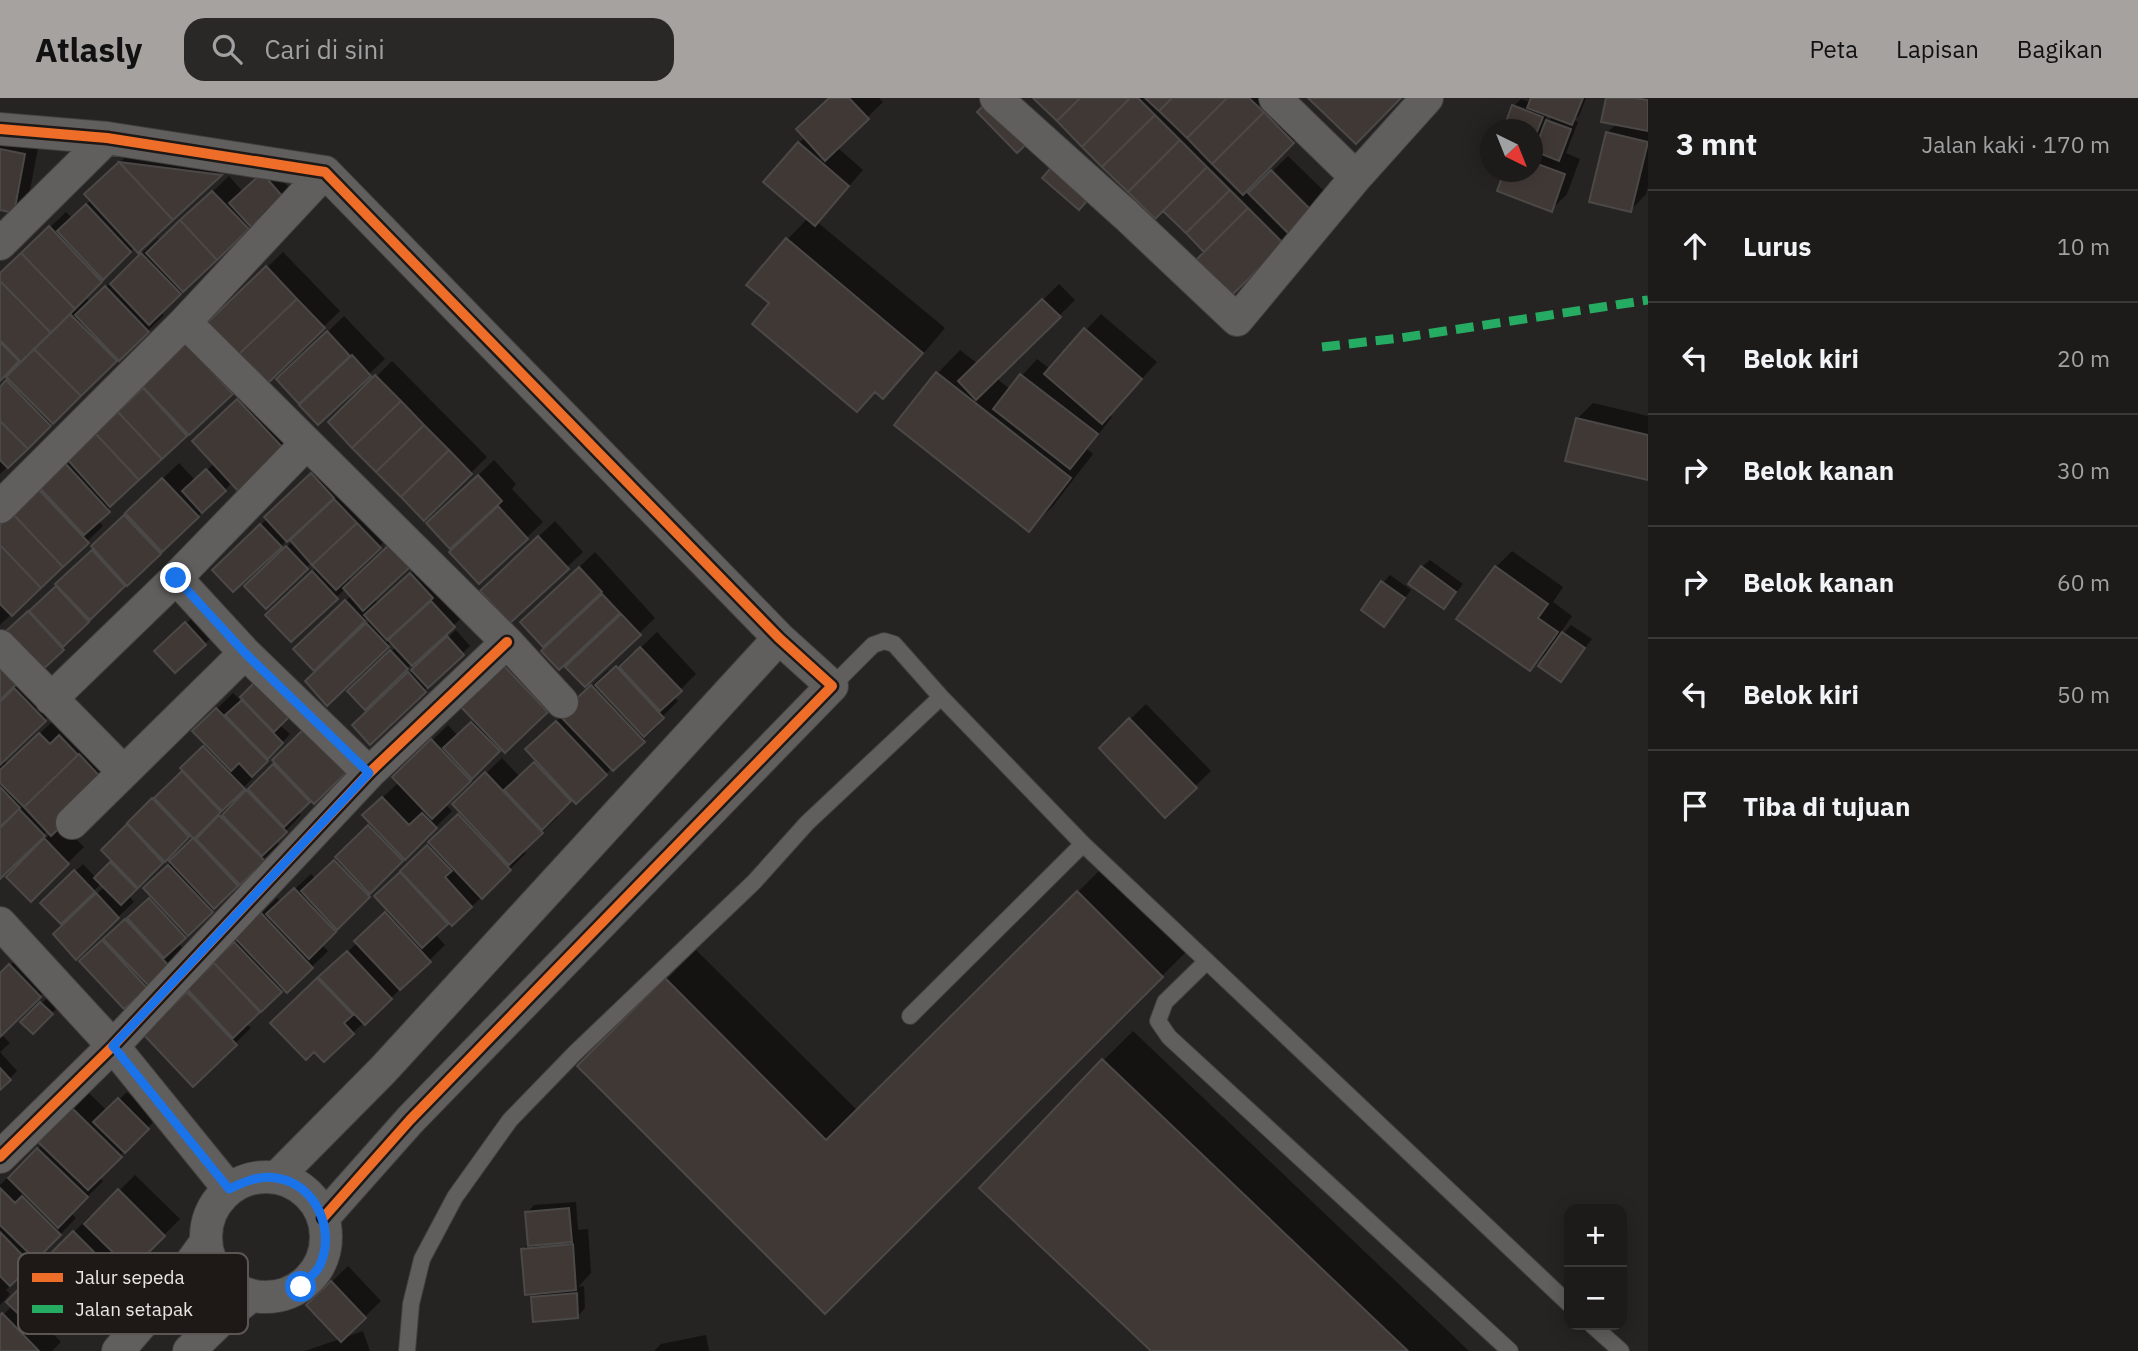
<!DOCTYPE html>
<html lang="id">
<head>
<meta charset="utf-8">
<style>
  :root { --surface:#1c1b1a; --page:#292827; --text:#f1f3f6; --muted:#a0a1a2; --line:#3a3939; --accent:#a5a2a0 }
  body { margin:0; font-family:"IBM Plex Sans",sans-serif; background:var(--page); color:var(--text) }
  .controls { position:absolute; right:21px; bottom:21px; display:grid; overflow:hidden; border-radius:14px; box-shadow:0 4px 18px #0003 }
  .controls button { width:63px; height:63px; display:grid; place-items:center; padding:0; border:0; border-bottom:2px solid var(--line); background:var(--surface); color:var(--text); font:35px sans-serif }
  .compass { position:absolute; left:1480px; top:21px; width:63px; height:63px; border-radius:50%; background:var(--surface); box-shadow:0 4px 18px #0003; rotate:137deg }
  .stop { position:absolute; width:21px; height:21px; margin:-16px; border:5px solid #1a73e8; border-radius:50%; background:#fff }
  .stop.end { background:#1a73e8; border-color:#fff; box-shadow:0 2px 7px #0008 }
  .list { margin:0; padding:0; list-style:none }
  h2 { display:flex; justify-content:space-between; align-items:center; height:91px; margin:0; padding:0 28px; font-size:30px }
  h2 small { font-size:23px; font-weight:400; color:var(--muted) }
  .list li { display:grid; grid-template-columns:46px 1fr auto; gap:21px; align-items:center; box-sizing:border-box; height:112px; padding:0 28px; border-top:2px solid var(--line) }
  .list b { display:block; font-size:26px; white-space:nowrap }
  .list em { font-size:23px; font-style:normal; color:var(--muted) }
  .icon { flex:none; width:38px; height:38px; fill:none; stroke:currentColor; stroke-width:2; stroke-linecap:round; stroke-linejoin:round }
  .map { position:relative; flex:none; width:1648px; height:1253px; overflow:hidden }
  header { display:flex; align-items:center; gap:42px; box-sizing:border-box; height:98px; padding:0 35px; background:var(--accent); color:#111 }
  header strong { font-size:33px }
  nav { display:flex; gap:38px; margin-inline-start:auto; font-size:24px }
  .search { width:490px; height:63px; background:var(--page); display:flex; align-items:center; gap:18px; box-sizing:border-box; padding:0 24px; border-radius:21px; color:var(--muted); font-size:26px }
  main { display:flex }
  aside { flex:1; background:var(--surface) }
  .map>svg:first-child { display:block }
  .shadow { fill:#0007; fill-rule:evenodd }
  .building { fill:#403834; stroke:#4b4948; stroke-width:2 }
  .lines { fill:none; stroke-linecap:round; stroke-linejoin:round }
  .lane-casing { stroke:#403f3e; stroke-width:18 }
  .street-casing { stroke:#403f3e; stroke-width:34 }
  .lane { stroke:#605f5e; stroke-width:16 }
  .street { stroke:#605f5e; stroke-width:32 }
  .quiet { stroke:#26ab63; stroke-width:9; stroke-dasharray:18 9; stroke-linecap:butt }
  .cycleway-casing { stroke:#1e1917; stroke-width:15 }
  .cycleway { stroke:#ee6e29; stroke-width:10 }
  .route { stroke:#1a73e8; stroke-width:9 }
  .key { fill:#1e1917; stroke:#5b5654; stroke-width:2 }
  .key-label { font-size:19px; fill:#e9e6e4 }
</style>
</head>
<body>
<header>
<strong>Atlasly</strong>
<div class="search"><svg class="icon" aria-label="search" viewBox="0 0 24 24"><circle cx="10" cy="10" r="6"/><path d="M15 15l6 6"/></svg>Cari di sini</div>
<nav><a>Peta</a><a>Lapisan</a><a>Bagikan</a></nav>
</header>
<main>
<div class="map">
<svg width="1648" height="1253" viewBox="0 0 1648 1253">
  <rect width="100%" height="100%" fill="#262422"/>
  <path class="shadow" d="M830,0h49l4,4 -46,45 26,23 -46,52 128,106 -38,45 -24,24 -6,-6 -20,19 -85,-107 15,-63 21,-22 -9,-75 6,-6z
    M1036,0h244l29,28 -64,64 4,4 39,-38 43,42 -100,96 -25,-42 -19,-20z
    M1533,0h53l-7,18 -5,4 4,2 -12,31 14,6 -13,35 -16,16 -52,-20 7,-18h26v-42l-18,-24 7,-7 10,3zM1548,16l5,2 -10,10z
    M1607,0h41v89l-2,7 -15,16 -24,-77 10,-10z
    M0,33l40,7 -11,57 -16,16 -13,-3z
    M136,49l99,12 -97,91 -3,-3 -19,17 -31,33 5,5 68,-64 3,3 68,-65 14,16 27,-25 19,21 -129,124 4,3 -45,44 -1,-2 -118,117v-85l24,-27 -4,-4 -20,21v-104l66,-63 6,6 19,-18 11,-21z
    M283,154l57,59 -74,71 -56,-59z
    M1059,186l16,16 -79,78 14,11 27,-30 13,10 51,-55 56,48 -48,53 3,2 -25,32 6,5 -40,52 -24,23 -92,-155 23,-24 18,14z
    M344,218l41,43 -67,63 -39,-43z
    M201,229l46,50 -124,116 1,2 -26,25 5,6 -103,99v-99l146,-139z
    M392,263l95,96 -63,62 -94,-96z
    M254,287l45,48 -16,16 -50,33 -73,71 -57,52 -26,26 2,2 -39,37 21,34 -58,56 5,4 48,-46 65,48 -60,58 23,23 -53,52 -23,-22 43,-44 -3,-3 -48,47v-239l58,-54 37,-36 14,-18 70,-67 16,17 20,-17 -5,-37z
    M1593,305l55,13v62l-81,-19 10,-40z
    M328,361l67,72 -47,46 4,4 27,22 47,-44 44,51 -105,97 -16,-16 47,-44 -4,-5 -64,61 -5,-37 48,-46 -3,-3 -54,51 -3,-35 41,-38 -7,-6 -54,51 -8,-41 34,-32 -5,-5 -46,45 -4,-37 31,-29 -4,-4 -8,9 -51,8 38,-36 14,-17z
    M494,362l22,24 -4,5 31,33 -63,60 -52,-59z
    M555,423l28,31 -73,69 -12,-46z
    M1512,453l51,36 -10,15 19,14 -13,19 2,1 10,-11 21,14 -32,41 -11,-29 -19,18 -34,-102z
    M595,454l60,66 -70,67 -63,-63z
    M1430,462l33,24 -19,23 -22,-40z
    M1390,477l21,15 -27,35 -1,-42z
    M194,518l19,20 -38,35 -18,-20z
    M456,532l14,16 -100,96v-32z
    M657,534l39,42 -22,22 4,5 -21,21 2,3 -46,44 -1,-1 -36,33 -3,-4 -18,17 3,3 -35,33 3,3 -44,44 -30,27 -3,-3 -14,13 10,11 -54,53 -67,61 -35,-52 69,-65 31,-32 -13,-13 85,-85 -7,-8 48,-46 18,19 17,-17 6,-26 65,-64 2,3 23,-21 1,2z
    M520,554l42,43 -57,56 -3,-4 -57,57 7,7 -69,67 2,2 -64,64 7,7 -41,40 -3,-4 -38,36 5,5 -58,56 -48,-50 46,-44 48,-51 -2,-2 40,-39 4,4 30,-28 5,5 56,-56 8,-23 19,-18 11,-20 38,-37 10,11 17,-17 -11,-12z
    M233,595l9,9 2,-3 35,25 11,10 -33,36 2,2 -26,26 4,4 40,-39 34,35 -13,14 3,3 -25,26 3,3 -101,99 6,7 -60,57 -27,-62 56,-49 -8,-8 51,-51 -5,-4 -63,62 6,7 -16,15 -63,17 50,-48 -3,-3 -41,39 -19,-19 41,-39 13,14 18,-17 -11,-11 81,-80 -2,-2 25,-24 -13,-13z
    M1146,606l65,67 -46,44 -64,-67z
    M1108,764l84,84 -367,366 -245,-246 116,-116 162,161z
    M26,852l30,30 -55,54 9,9 -10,9 17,19 -17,17v-113z
    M49,898l10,10 -26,26 -10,-10z
    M1133,933l336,320h-315l-51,-290z
    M127,994l28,28 -56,57 4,4 -32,32 5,5 -70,72 4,4 -10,11v-120l14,-14 2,2 27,-29 -2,-2 48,-49 18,18z
    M135,1077l45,44 -44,44 3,2 -45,45 -7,-7 -19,19 -17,-17 -13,13 23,24 -9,9h-52v-33l13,-13 -4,-3 38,-39 -2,-1 29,-30 16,-16 2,2z
    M576,1104l2,28 10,-1 3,44 -13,14 6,-1 1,22 -7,8 -45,-18 6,-6 -16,-43 6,-6 -2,-30 7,-8z
    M348,1168l33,35 -38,37 20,-7 7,20h-65l35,-12 -32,-34z
    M706,1237l3,16h-55l7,-7z"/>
  <path class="building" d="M829,0h20l20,21 -44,42 -29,-32z
    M991,0l41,41 -15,14 -40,-41z
    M1033,0h47l-23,23z
    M1080,0h50l-48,49 -25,-26z
    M1130,0h8l17,17 -53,52 -20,-20z
    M1145,0h27l-13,13z
    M1172,0h55l-40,40 -28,-27z
    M1227,0h22l15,14 -52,52 -25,-26z
    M1308,0h93l-45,46z
    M1531,0h52l-11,27 -45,-17z
    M1606,0h28l14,2v31l-47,-9z
    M1512,7l31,12 -11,27v-14h-29z
    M1264,14l30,31 -51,52 -31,-31z
    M1155,17l25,25 -52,52 -26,-25z
    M1546,22l25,9 -12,32 -25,-10z
    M1606,34l42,10 -17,70 -42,-10z
    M1180,42l27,27 -52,52 -27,-27z
    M798,44l51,44 -34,40 -52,-44z
    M0,51l25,5 -11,59 -14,-3z
    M1057,63l36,33 -14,16 -37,-32z
    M119,64l103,13 -49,45z
    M119,64l54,58 -35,33 -54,-59z
    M1532,64l33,12 -13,38 -55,-21 7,-19h28z
    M1207,69l23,23 -44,43 -23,-22z
    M1271,72l45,45 -23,23 -45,-45z
    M262,75l21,24 -32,30 -22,-24z
    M1230,92l18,18 -44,44 -18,-19z
    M212,93l37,38 -32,31 -37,-40z
    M86,106l45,48 -28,28 -46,-49z
    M1248,110l36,36 -53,52 -36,-35z
    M180,122l37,40 -34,32 -37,-39z
    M49,128l53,56 -27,27 -54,-56z
    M786,140l137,115 -40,46 -8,-7 -18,20 -105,-88 17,-21 -23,-18z
    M21,155l54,56 -24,24 -51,-52v-8z
    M141,155l40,41 -32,31 -39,-41z
    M266,168l31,33 -59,56 -31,-32z
    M0,183l51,52 -30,29 -21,-22z
    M105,188l44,46 -30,29 -44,-46z
    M297,201l28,29 -59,57 -28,-30z
    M1042,201l19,18 -85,83 -18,-19z
    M70,216l47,47 -36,35 -47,-47z
    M1084,230l58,51 -40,45 -58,-50z
    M327,233l23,25 -51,48 -23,-25z
    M0,244l19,19 -19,20z
    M184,244l49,52 -44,41 -49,-51z
    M34,251l47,47 -28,28 -47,-47z
    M352,257l19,21 -53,49 -19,-20z
    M936,274l135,106 -42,54 -135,-107z
    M1020,276l78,60 -28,35 -77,-60z
    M375,277l26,26 -49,47 -24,-26z
    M6,282l45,46 -23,23 -28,-28v-34z
    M143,290l44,48 -25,23 -44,-47z
    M237,301l48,51 -45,43 -48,-52z
    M401,303l23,24 -48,47 -24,-24z
    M118,314l44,47 -23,21 -44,-47z
    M1576,320l72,17v45l-83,-19z
    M0,323l28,28 -20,19 -8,-8z
    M424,327l25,25 -48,47 -25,-25z
    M95,335l44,47 -29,27 -43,-48z
    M449,352l23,24 -48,47 -23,-24z
    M64,364l46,50 -26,23 -46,-49z
    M206,371l20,22 -24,22 -20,-22z
    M311,375l23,25 -47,44 -23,-25z
    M478,377l24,26 -52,48 -24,-26z
    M162,380l37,39 -37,35 -37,-39z
    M38,391l51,54 -26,24 -51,-54z
    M334,401l23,24 -45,42 -22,-25z
    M498,408l30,33 -49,45 -30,-32z
    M12,415l51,54 -22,21 -41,-43v-20z
    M124,417l37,39 -34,32 -36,-40z
    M357,425l24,25 -45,42 -24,-25z
    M260,426l22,23 -49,45 -21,-22z
    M538,438l31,33 -59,54 -30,-32z
    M390,446l21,22 -48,45 -20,-23z
    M0,447l41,43 -29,28 -12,-12z
    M286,448l22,23 -42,40 -22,-23z
    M92,452l33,36 -35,34 -35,-36z
    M1421,468l35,26 -12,17 -36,-25z
    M1495,468l53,38 -10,14 20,14 -28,39 -74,-52z
    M579,469l23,25 -59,55 -23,-25z
    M312,473l26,28 -47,43 -26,-27z
    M410,475l23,25 -46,42 -23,-25z
    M1381,483l24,17 -21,29 -23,-17z
    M56,488l33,36 -26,25 -34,-36z
    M602,496l18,19 -61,57 -18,-19z
    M345,502l20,21 -51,50 -21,-22z
    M431,503l24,26 -43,39 -24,-26z
    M28,513l36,39 -24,22 -36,-39z
    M621,516l20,21 -56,52 -20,-20z
    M185,524l21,23 -31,28 -21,-22z
    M366,525l23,24 -62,59 -22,-25z
    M1562,534l23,16 -24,34 -23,-16z
    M447,538l17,19 -36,33 -17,-18z
    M640,549l42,44 -22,20 -41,-44z
    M390,552l18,19 -43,41 -18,-19z
    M0,559l22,22 -22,21z
    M504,568l44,46 -43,41 -44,-46z
    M616,568l48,52 -20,19 -49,-52z
    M408,574l18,20 -56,53 -18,-20z
    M256,583l34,35 -16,16 -34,-35z
    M591,587l54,57 -32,29 -54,-56z
    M14,590l32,33 -46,44v-63z
    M242,602l41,43 -15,16 -43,-44z
    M216,610l52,53 -16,16 -13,-14 -8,8 -39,-40z
    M1129,620l68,70 -32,30 -66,-70z
    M556,623l51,54 -31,29 -51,-55z
    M471,624l29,29 -28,28 -29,-31z
    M308,627l42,44 -36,35 -42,-44z
    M39,635l11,11 9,-9 19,20 -54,52 -24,-24v-13z
    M431,641l40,42 -39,38 -40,-42z
    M203,648l42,43 -23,22 -42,-43z
    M79,656l27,29 -55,53 -27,-29z
    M534,664l37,39 -29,29 -38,-40z
    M273,666l37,38 -26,25 -36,-38z
    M182,673l39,41 -27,27 -40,-41z
    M485,674l58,61 -34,32 -57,-61z
    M0,689l20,21 -20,19z
    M246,692l41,42 -25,24 -40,-41z
    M382,699l27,28 13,-12 15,15 -32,32 -43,-45z
    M152,700l37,39 -24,25 -38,-39z
    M19,711l26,27 -45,43v-51z
    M458,716l53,56 -29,29 -54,-57z
    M219,717l46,46 -25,24 -44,-46z
    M127,726l36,39 -25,25 -37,-38z
    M368,727l35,36 -33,33 -35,-37z
    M44,740l25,26 -38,38 -25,-25z
    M193,740l45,48 -24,23 -45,-48z
    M427,747l25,26 -7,6 27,30 -20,19 -52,-55z
    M334,762l36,37 -33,33 -36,-39z
    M110,764l27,27 -16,16 -27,-27z
    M168,767l45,47 -25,24 -45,-48z
    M74,772l21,22 -34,32 -21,-21z
    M400,774l48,52 -26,24 -48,-52z
    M294,790l42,44 -27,27 -43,-45z
    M1077,793l86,86 -338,337 -248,-248 88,-88 161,162z
    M96,795l23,25 -43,42 -23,-26z
    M149,800l37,40 -22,20 -37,-40z
    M260,814l53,56 -26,25 -53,-56z
    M385,814l46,50 -31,28 -46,-49z
    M125,821l45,48 -21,19 -46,-47z
    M102,842l45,48 -23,21 -45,-48z
    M234,844l48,50 -21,20 -48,-50z
    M347,853l45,48 -27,26 -47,-48z
    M214,865l46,49 -27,26 -46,-49z
    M9,866l32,33 -41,40v-64z
    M317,880l36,37 -9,8 10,11 -30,28 -10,-10 -8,8 -36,-37z
    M187,894l50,53 -44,42 -50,-53z
    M40,904l13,12 -20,20 -13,-12z
    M1102,961l306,292h-257l-172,-163z
    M0,970l11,12 -11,10z
    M118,1000l31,31 -24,24 -32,-31z
    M72,1010l50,49 -34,33 -50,-48z
    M37,1050l51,49 -30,31 -50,-50z
    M0,1090l15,15 7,-7 39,39 -25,25 -36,-35z
    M118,1091l47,47 -34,34 -47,-46z
    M569,1110l3,34 -44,4 -3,-34z
    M73,1133l51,51 -30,30 -52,-50z
    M0,1134l32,33 -22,21 -10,-10z
    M573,1146l3,46 -51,5 -4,-46z
    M43,1166l42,43 -17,18 -18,-17 -18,19 -26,-25z
    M331,1183l35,37 -25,24 -35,-37z
    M577,1195l1,25 -45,4 -2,-25z
    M2,1215l37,38h-39v-36z"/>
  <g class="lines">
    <g class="lane-casing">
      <path id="lane" d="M832,588l41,-41 11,-4 10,3 47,53 142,147 486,460
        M1207,863l-42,41 -7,19 11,16 341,314
        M910,918l173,-172
        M1592,1227l29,26
        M407,1253l4,-47 11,-45 33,-62 55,-77 65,-67 179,-171 53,-59 134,-126"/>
    </g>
    <g class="street-casing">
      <path id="street" d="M996,0l130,117 111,105 119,-143 71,-79
        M1275,0l81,79
        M0,31l107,9 218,34 454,466 53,48 -422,434 -87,98
        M0,146l107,-106
        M185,224l322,320 55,60
        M0,409l185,-185 140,-150
        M176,480l69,75 124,120
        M0,548l124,126
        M51,601l125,-121 130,-134
        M72,725l173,-170
        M0,825l113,123 116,143
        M0,1059l113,-111 256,-273 138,-131
        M277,1079l106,-107 396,-432
        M206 1139a60 60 0 1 1 120 0a60 60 0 1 1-120 0Z
        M118,1253l56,-65 32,-44
        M189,1253l35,-34 27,-21"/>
    </g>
    <use href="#lane" class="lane"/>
    <use href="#street" class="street"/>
    <path class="quiet" d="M1322,249l78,-9 248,-38"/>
    <g class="cycleway-casing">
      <path id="cycleway" d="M0,31l107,9 218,34 454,466 53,48 -422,434 -87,98
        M0,1059l113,-111 256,-273 138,-131"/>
    </g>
    <use href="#cycleway" class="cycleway"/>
  </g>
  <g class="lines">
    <path class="route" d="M176,480l69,75 124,120 -256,273 116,143c15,-7 30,-14 47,-11 40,5 61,54 43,89 -4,7 -13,14 -18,20"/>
  </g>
  <rect x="18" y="1155" width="230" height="81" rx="10" class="key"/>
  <rect x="32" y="1175" width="31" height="9" fill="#ee6e29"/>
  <rect x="32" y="1207" width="31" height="8" fill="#26ab63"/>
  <g class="key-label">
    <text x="75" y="1186">Jalur sepeda</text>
    <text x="75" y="1218">Jalan setapak</text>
  </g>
</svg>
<div class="controls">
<button>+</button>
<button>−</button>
</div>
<svg class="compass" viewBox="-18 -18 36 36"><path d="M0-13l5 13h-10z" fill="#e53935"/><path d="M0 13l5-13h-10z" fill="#a0a1a2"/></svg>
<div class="stop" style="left:301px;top:1189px"></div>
<div class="stop end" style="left:176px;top:480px"></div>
</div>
<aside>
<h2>3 mnt<small>Jalan kaki · 170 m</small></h2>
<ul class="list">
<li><svg class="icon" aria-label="ahead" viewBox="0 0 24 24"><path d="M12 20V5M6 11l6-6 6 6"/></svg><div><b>Lurus</b></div><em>10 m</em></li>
<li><svg class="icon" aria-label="left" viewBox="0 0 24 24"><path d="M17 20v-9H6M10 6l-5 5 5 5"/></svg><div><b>Belok kiri</b></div><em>20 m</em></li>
<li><svg class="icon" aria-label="right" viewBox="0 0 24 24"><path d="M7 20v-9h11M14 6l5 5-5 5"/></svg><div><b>Belok kanan</b></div><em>30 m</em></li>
<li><svg class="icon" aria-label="right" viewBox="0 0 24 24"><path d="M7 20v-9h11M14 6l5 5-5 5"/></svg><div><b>Belok kanan</b></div><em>60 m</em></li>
<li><svg class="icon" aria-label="left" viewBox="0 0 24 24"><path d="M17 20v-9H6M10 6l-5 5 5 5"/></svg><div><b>Belok kiri</b></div><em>50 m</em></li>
<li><svg class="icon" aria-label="arrive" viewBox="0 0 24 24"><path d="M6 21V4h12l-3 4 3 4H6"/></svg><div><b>Tiba di tujuan</b></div></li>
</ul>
</aside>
</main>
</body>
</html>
